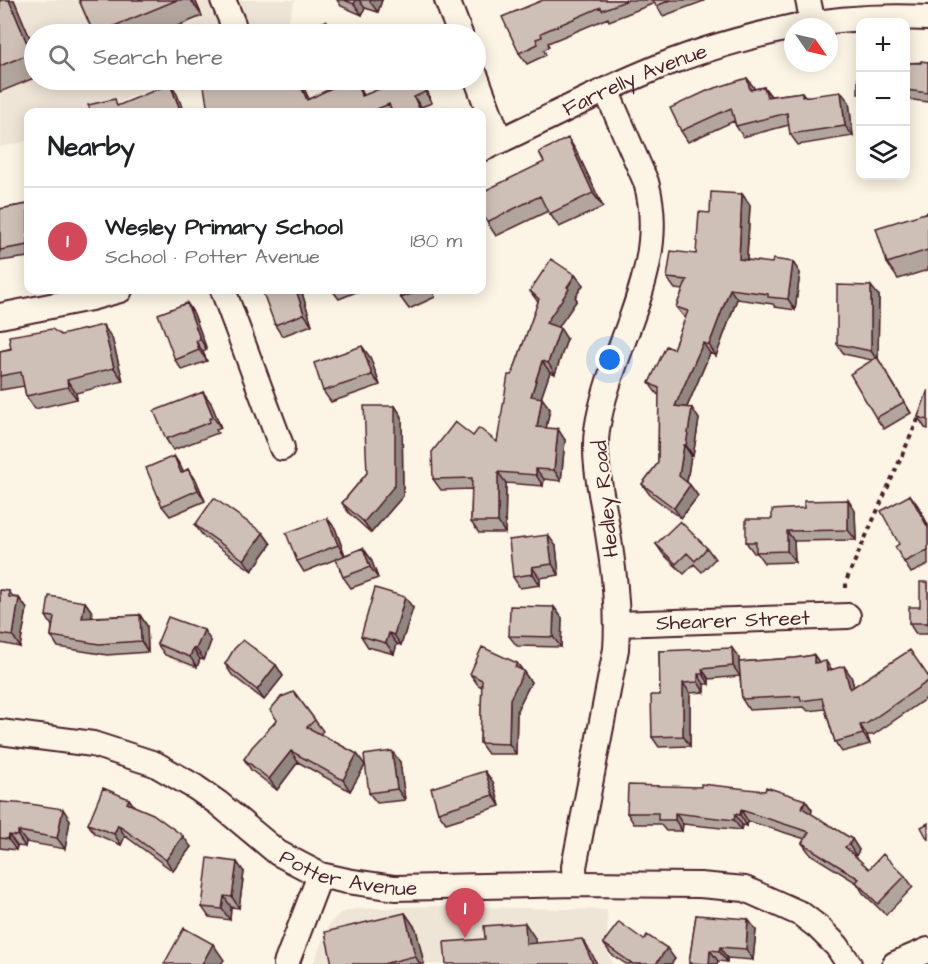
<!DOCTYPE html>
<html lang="en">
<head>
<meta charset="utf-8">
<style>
  :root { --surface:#fff; --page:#f2f2f2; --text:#202124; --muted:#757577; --line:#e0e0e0; --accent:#d1495b }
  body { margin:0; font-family:"Architects Daughter",sans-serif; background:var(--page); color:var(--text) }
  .controls { position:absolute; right:18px; top:18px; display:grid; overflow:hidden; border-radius:12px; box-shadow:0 3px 15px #0003 }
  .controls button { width:54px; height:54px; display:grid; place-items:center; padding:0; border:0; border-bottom:2px solid var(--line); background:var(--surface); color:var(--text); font:30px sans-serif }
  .compass { position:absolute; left:784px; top:18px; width:54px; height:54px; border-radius:50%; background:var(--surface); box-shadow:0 3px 15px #0003; rotate:124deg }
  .you { position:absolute; left:610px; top:360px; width:21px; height:21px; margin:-15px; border:4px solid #fff; border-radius:50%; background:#1a73e8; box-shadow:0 0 0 9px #1a73e833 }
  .badge { display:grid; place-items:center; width:39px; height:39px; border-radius:50%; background:var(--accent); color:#fff; font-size:20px; font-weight:700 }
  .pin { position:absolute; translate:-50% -50px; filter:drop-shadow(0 2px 3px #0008) }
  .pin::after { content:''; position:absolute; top:32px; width:21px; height:18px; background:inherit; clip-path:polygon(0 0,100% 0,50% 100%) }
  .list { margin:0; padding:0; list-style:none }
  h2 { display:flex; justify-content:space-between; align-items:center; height:78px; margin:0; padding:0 24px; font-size:26px }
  h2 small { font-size:20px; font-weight:400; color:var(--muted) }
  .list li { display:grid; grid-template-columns:39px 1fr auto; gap:18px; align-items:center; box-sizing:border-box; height:108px; padding:0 24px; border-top:2px solid var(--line) }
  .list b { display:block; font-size:22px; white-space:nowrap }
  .list p { margin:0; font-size:20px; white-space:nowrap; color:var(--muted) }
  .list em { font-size:20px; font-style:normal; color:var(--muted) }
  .icon { flex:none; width:33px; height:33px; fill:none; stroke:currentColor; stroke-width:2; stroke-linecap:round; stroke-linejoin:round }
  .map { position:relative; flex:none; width:928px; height:964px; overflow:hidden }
  .search { position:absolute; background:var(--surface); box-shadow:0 3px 15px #0003; left:24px; top:24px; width:462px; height:66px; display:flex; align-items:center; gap:15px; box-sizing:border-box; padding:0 21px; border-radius:33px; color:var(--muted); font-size:22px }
  .panel { position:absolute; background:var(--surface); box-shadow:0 3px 15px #0003; left:24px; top:108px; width:462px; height:186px; border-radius:12px }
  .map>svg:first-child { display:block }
  .built { fill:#eee5d7 }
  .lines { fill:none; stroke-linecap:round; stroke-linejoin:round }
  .minor-casing { stroke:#4a1f2b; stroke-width:28 }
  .path { stroke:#4a1f2b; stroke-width:4; stroke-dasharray:4.5 4.5; stroke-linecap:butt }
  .minor { stroke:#fcf5e5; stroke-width:24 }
  .wall { fill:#b2a59d; stroke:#4a1f2b; stroke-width:1.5 }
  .shaded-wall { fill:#918680; stroke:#4a1f2b; stroke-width:1.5 }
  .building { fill:#cfc0b7; stroke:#4a1f2b; stroke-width:1.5 }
  .labels { text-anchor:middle; stroke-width:4.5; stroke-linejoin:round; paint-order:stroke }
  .street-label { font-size:21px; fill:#4a1f2b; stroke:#fcf5e5 }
</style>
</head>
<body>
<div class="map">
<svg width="928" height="964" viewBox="0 0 928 964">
  <rect width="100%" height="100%" fill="#fcf5e5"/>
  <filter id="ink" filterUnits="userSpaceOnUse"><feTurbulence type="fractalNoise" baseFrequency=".0167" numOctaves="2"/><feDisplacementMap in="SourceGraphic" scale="12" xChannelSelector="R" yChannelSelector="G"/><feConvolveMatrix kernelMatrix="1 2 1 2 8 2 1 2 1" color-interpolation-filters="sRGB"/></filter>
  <g filter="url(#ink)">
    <path class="built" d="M0,0h295l-10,30 -11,4h-240v46h137l-76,32h-67v29l-28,6z
      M433,906l174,4 1,43 5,11h-300l16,-40 11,-11 15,-4z"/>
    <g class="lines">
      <g class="minor-casing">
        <g id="minor">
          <path d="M223,0l10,24"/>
          <path d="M447,0l13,34"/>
          <path d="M808,0l5,23"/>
          <path d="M794,27c43,-9 90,-11 134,-9"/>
          <path d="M476,77l24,64"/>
          <path id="s1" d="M482,149c54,-24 107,-53 162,-76 48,-21 98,-35 149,-46"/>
          <path d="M223,290l59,158"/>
          <path d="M0,316l91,-18 29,-8"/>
          <path id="s2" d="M617,624l231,-8"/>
          <path id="s3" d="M0,732l93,12 62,20 40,23 23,16 60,50 42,22 27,6 48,7 180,-4 125,1 45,4 56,25 17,13 19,19 12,18"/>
          <path d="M575,884l-1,-17 42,-218c3,-43 -3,-86 -10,-128 -5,-29 -13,-61 -9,-91 12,-83 74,-162 49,-248l-40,-92"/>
          <path d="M286,964l34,-89"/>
          <path d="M895,964l33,-14"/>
        </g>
      </g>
      <path class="path" d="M846,588v-7l74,-166"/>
      <use href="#minor" class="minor"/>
    </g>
    <path class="wall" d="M0,0h14l20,48v30l-34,14z
      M79,0h116l7,16 -44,18h-64z
      M337,0h45l-4,12 -13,-4 -3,7 -21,-9z
      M543,0h161v1l-41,15 -8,-13 -46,18 -1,-3 -60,25 1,4 -5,3 2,5 -19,9 -8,-11z
      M928,62v40l-22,-3v-36z
      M747,78l7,11 10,-2 7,9 31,-4 3,4 44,6 4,34 -55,9 -8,-11 -1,-9 -46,12 -7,-11 -2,-5 -46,21 -7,-11z
      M239,80h61l9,19 47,-19 8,15 60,-12 8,20 -11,4 3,5h-216z
      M577,152l26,55 -44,20 -11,-16 -52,25 -9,-14z
      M742,194l8,11 -3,55 53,13 -5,37 -20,-3 -2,-3 -36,-5 -21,57 -6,-3 -23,54 12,12 -6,37 -2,-1 -4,27 3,3 8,11 -17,22 -31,-23 -8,-11 16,-21 1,-68 -2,-1 -8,-11 24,-34 13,-31 -2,-1 -8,-10 7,-17 -8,-1 -8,-11 29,-24 14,-41z
      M28,204v53l-28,4v-52z
      M928,212v58l-30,9 -11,-16z
      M575,275l8,10 -8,12 2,3 -19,27 9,12 -12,35 -5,-2 -9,26 9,11 -4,19 19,12 -4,41 -17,-2 -1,7 -37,-3 -1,50h-26l-8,-11 1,-33 -31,1 -8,-11 64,-37 15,-67 26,-73 -8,-11z
      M301,290l11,35 -30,11 -7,-11z
      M332,290h29l-22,9z
      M397,290h35l3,7 -26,12 -8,-11z
      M879,296l-1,63 33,54 -27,16 -8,-11 -4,-58 -28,-6 -7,-10z
      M187,303l7,11 13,36 -4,2 4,9 -25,9 -7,-10z
      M61,335l51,3 11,43 -47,12 1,6 -42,10 -9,-13 -2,-10 -24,4v-39z
      M370,357l10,28 -49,17 -8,-11z
      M928,390v39l-3,-1 -7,-11z
      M203,392l8,11 10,25 -5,2 2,3 -45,17 -7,-11z
      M395,406l7,11 1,79 -32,37 -22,-20 -7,-10 25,-30z
      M174,456l7,11 2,5 5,-3 8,11 9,21 -35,15 -8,-10z
      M910,495l8,11 10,19v40l-17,8 -7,-11 -5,-18z
      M848,500l7,11 1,29 -62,1 1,21 -31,1 -7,-10h-3l-8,-11 26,-23 32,-11z
      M327,518l8,10 10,27 18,-7 8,11 7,19 -27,10 -8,-11 -7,-18 -32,13 -7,-11z
      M195,525l68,8 8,11 -19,27 -49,-35z
      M656,544l51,4 8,11 -13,13 -8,-8 -10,10 -21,-20z
      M556,546l3,29 -19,3v7l-20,3 -7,-11z
      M928,582v52h-12l-7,-11 11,-16z
      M0,590l9,1 4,6 6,1 8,11 -7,38 -20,-4z
      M85,602l7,10 -1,5 49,-2 7,11 1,26 -41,3 -49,-8 -7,-11 1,-10 -6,-10z
      M554,607l8,11 -1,29 -44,-1 -8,-10z
      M413,608l-12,37 -4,-1 -3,10 -26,-7 -7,-11z
      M211,641l-7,19 -4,-1 -3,8 -32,-12 -8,-11z
      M659,651l80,7v4l56,-4 19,-3 5,7 13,7 19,7 3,11 74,-12v22l-55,38h-6l3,9 -28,8 -7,-10 -10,-33 -17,2 -4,-4 -55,3 -7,-11 -2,-23 -31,3v5h-5v8l-14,1v53l-31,1 -7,-10 8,-42z
      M517,663l14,19 -14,28 -1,44h-28l-8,-11 2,-56 -4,-2 -8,-11z
      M225,664l51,1 7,11 -19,24 -32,-25z
      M294,692l29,39 -3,3 37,20 8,11 -15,26 -52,-29 -21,28 -26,-20 -7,-11 33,-39z
      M400,762l5,38 -28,3 -8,-10z
      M493,782l7,24 -54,17 -8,-11z
      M129,799l5,7 57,41 -18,24 -48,-35 -4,9 -26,-11 -7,-10z
      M805,800l7,10 -1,4 41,25 7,11 -4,6 14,13 36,7 8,11 -27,28 -23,-22 -6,-10 -47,-29 -8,-11 3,-4 -57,-18 -1,5 -5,-1 -1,5 -58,-6 -1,7h-16l-6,-7h-26l-7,-11z
      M0,802l70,18 -5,29 -39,-7 -1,5 -8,-1 -1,4 -16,-2z
      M244,872l-5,36 -8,-1 -1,13 -21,-3 -7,-10z
      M405,913l11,16 8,35h-92z
      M696,915l60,15 -3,30 -26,-2v4l-9,-1 -1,3h-28z
      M644,940l31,19 -4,5h-45l-15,-10 -8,-11z"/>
    <path class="shaded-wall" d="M9,0h5l20,48v10l-3,-5z
      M191,0h4l7,16z
      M356,0h3l6,8 -3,7 -8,-11z
      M371,0h11l-4,12 -8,-10z
      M326,21l7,10 2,3h-3z
      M747,78l8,11 -5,1z
      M298,80h2l14,30 -7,-10z
      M354,80h2l13,27 -7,-11z
      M419,80h2l3,3 8,20 -7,-11z
      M170,84l7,10 7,18h-3z
      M764,87l7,10h-4z
      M841,92l8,10 4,34 -8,-10z
      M414,97l7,10 3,5h-3l-1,-2z
      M568,138l9,14 26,55 -10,-14z
      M742,194l8,11 -4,65 -7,-11z
      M793,262l7,11 -5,37 -7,-11z
      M575,275l8,10 -8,12 2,3 -23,34 -8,-11z
      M871,286l8,10 -1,63 33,54 -40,-62z
      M730,289l7,10 -21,57 -7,-11z
      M296,290h5l11,35 -8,-11z
      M187,303l7,11 13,36 -7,-11z
      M103,325l9,13 11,43 -9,-13z
      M560,328l7,11 -12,35 -7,-11z
      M196,341l7,11 4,9 -8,-11z
      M703,343l7,10 -27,63 -8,-10z
      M362,346l8,11 10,28 -8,-10z
      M542,361l8,11 -12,35 -7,-11z
      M67,380l9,13 1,6 -9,-12z
      M203,392l8,11 10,25 -8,-11z
      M542,398l8,11 -6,29 -7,-11z
      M395,406l7,11 1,79 -32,37 -7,-11z
      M692,408l7,11 -6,37 -7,-11z
      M558,429l7,11 -4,41 -7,-11z
      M684,445l7,10 -5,32 -7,-11z
      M174,456l7,11 7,16 -7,-10z
      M188,469l8,11 9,21 -7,-11z
      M536,469l8,10 -1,7 -7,-11z
      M498,472l8,11 -1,50 -7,-11z
      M690,485l8,11 -17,22 -7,-10z
      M910,495l8,11 10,19v3z
      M848,500l7,11 1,29 -8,-10z
      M327,518l8,10 10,28 -7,-11z
      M787,531l7,10 1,21 -8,-11z
      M263,533l8,11 -19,27 -8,-11z
      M548,535l8,11 3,29 -7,-11z
      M363,548l8,11 7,19 -8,-11z
      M532,567l8,11v7l-7,-11z
      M405,597l8,11 -12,37 -7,-10z
      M19,598l8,11 -7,38 -7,-11z
      M85,602l7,10 -2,16 -8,-10z
      M554,607l8,11 -1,29 -8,-10z
      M140,615l7,11 1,26 -7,-11z
      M204,630l7,11 -7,19 -8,-11z
      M389,633l8,11 -3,10 -8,-11z
      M193,648l7,11 -3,8 -7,-10z
      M732,648l7,10 1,18 -7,-10z
      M814,655l7,10 -7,-2z
      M826,661l7,11 -6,-1z
      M517,663l14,19 -14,28 -1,44 -7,-10 1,-45 5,-32z
      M276,665l7,11 -19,24 -7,-10z
      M844,666l7,10 6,23 -7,-10z
      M702,669l7,10v5l-6,-10z
      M698,674l6,10v8l-6,-10z
      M683,683l7,10v53l-7,-10z
      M860,725l7,10 3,9 -7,-10z
      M291,751l7,11 -21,28 -8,-11z
      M392,751l8,11 5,38 -8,-11z
      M357,754l8,11 -15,26 -7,-11z
      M485,771l8,11 7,24 -7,-11z
      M129,799l7,10 -9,-6z
      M805,800l7,10 -2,9 -8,-11z
      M63,809l7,11 -5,29 -8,-11z
      M741,810l7,11 -1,5 -7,-11z
      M675,813l8,11 -1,7 -7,-11z
      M735,814l7,11 -1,5 -7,-10z
      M118,825l7,11 -4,9 -7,-11z
      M18,831l8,11 -1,5 -7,-11z
      M9,835l8,11 -1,4 -8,-11z
      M183,836l8,11 -18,24 -7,-11z
      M852,839l7,11 -3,6 -7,-11z
      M237,862l7,10 -5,36 -7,-11z
      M224,896l7,11 -1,13 -8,-11z
      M405,913l11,16 8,35h-4l-5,-8z
      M748,919l8,11 -3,30 -7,-11z
      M525,923l10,15 1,21 -10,-15z
      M582,939l10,15 5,10h-4z
      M213,944l11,16 -3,4h-19z
      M720,947l7,11v4l-8,-11z
      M667,948l8,11 -4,5h-15z
      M710,950l8,11 -1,3h-8z"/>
    <path class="building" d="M0,0h9l22,53 -31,13z
      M79,0h98l-82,34h-1z
      M344,0h12l-2,4z
      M543,0h85l-26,10 -1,-3 -60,26 1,4 -6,2 2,5 -19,9 -17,-36z
      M653,0h18l-15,6z
      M326,21l6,13h-14l-3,-9z
      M921,61l7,1v31l-22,-3v-27h15z
      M858,64h3v30h-3z
      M747,78l3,12 14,-3 3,10 35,-5v5l39,-5 4,34 -55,8 -3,-21 -51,13 -5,-18 -50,23 -11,-23 39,-18z
      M239,80h59l9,20 29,-14 -3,-6h21l8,16 39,-16h18l6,12 -11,5 6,13 -5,2h-23l-3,-8 -19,8h-162l-4,-26z
      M170,84l11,28h-90l-3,-7 27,-6 2,7z
      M568,138l25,55 -44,21 -9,-18 -53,26 -5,-11v-19l62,-30 -5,-10z
      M711,192l31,2 -3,65 33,4 1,-4 20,3 -5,37 -20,-2v-3l-38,-5 -21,56 -6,-2 -28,63 17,2 -6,37h-2l-5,31 11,9 -16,23 -32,-24 16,-21 1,-75 -10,-5 17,-37 7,3 15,-38 -12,-4 11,-27 -20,-2 4,-27 25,3 3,-42 11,1z
      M28,204v41l-28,5v-41z
      M928,212v38l-41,13 -11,-35z
      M551,259l24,16 -8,12 2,2 -23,34 14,5 -12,35 -6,-2 -11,35 11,2 -5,29 21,2 -4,41 -18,-1v6l-38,-3v50h-27l1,-44 -39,1 -1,-27 23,-30 18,14 6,-8 18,14 11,-67h4l27,-76 -9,-8z
      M837,285l34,1v65l-34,-7z
      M262,290h34l8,24 -29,11z
      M397,290h24l-20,8z
      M187,303l13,36 -4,2 3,9 -24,10 -17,-46z
      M103,325l11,43 -47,12 1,7 -42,9 -5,-24 -21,4v-25l11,-2 -2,-13 43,-7 9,6z
      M362,346l10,29 -49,16 -9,-28z
      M877,357l27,45 -28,16 -26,-44z
      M928,390v30l-10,-3z
      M203,392l10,25 -4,2 1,3 -44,17 -12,-28z
      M364,406h31v79l-31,37 -22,-19 25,-30z
      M174,456l7,17 7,-4 10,21 -36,16 -16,-38z
      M910,495l18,33v22l-24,12 -9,-15 4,-3 -18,-33z
      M214,498l49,35 -19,27 -49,-35z
      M848,500v30l-61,1v20l-31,1v-10h-10v-23h26v-9l32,-2v-7z
      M327,518l11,27 -41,16 -11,-28z
      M680,521l27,27 -12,13 -8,-8 -11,11 -20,-20z
      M548,535l4,29 -20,3 1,7 -20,3 -4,-37z
      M363,548l7,19 -27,10 -7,-18z
      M920,582h8v41h-19v-16h11z
      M375,588l30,9 -11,38 -5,-2 -3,10 -25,-7z
      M0,590l9,1v6l10,1 -6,38 -13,-2z
      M49,596l36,6 -3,16 58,-3 1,26 -42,3 -48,-8 3,-19 -8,-1z
      M510,606l44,1 -1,30 -44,-1z
      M168,617l36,13 -8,19 -3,-1 -3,9 -33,-13z
      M243,640l33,25 -19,25 -32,-26 9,-15z
      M482,647l35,16 -2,4 9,4 -14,28 -1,45 -29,-1 2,-63 -12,-6z
      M732,648l1,18 -31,3 1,5h-5v8l-15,1v53l-31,1 -1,-42h9l-1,-44z
      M910,650l18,26v5l-62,43 -6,1 3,9 -28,8 -13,-44 -21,3 -1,-5 -58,3 -3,-37 56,-4 19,-3v8l12,-2 1,10 17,-5 6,23z
      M294,692l21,28 -8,7 50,27 -14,26 -52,-29 -22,28 -25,-20 8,-12 25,-27 -7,-10 11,-13z
      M392,751l5,38 -28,4 -5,-38z
      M485,771l8,24 -55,17 -7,-24z
      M701,784l64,7 1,-4 39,13 -3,8 50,31 -3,6 -4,2 24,22 14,-15 22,22 -27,28 -22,-22 3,-3 -57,-36 7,-11 -68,-22 -1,5 -5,-1 -1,6 -59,-7v7h-17v-7h-31l1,-28 73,2z
      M103,788l26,11 -2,4 26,11 30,22 -17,24 -48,-35 -4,9 -26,-10z
      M0,802l30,2 33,5 -6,29 -39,-7v5l-9,-1 -1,4 -8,-1z
      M928,823v17l-7,-13z
      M208,858l29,4 -5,35 -8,-1 -2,13 -20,-2z
      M405,913l10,43 -32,8h-51l-7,-32z
      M696,915l52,4 -2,30 -26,-2 -1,4 -9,-1 -1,14 -20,-1z
      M619,922l25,18 3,-5 20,13 -11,16h-23l-30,-21z
      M525,923l1,21 56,-5 11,25h-147l-2,-22 41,-3 -1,-13z
      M184,928l29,16 -11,20h-38z"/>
  </g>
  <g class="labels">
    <g class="street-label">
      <text dy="7" stroke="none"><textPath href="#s1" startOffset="168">Farrelly Avenue</textPath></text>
      <text transform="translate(605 499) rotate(-96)" y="7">Hedley Road</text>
      <text dy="7" stroke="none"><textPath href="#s2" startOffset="116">Shearer Street</textPath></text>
      <text dy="7" stroke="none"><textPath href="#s3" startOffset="386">Potter Avenue</textPath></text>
    </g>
  </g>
</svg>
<div class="controls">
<button>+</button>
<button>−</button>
<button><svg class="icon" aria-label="layers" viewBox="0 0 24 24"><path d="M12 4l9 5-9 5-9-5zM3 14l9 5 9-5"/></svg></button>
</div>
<svg class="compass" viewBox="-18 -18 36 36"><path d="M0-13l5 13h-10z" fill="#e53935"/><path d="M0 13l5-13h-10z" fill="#757577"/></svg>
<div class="you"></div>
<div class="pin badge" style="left:465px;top:938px">1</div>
<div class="search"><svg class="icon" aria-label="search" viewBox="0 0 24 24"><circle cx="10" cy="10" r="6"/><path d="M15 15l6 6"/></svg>Search here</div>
<section class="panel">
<h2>Nearby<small></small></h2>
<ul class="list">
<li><span class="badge">1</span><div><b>Wesley Primary School</b><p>School · Potter Avenue</p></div><em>180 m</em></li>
</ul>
</section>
</div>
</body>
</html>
